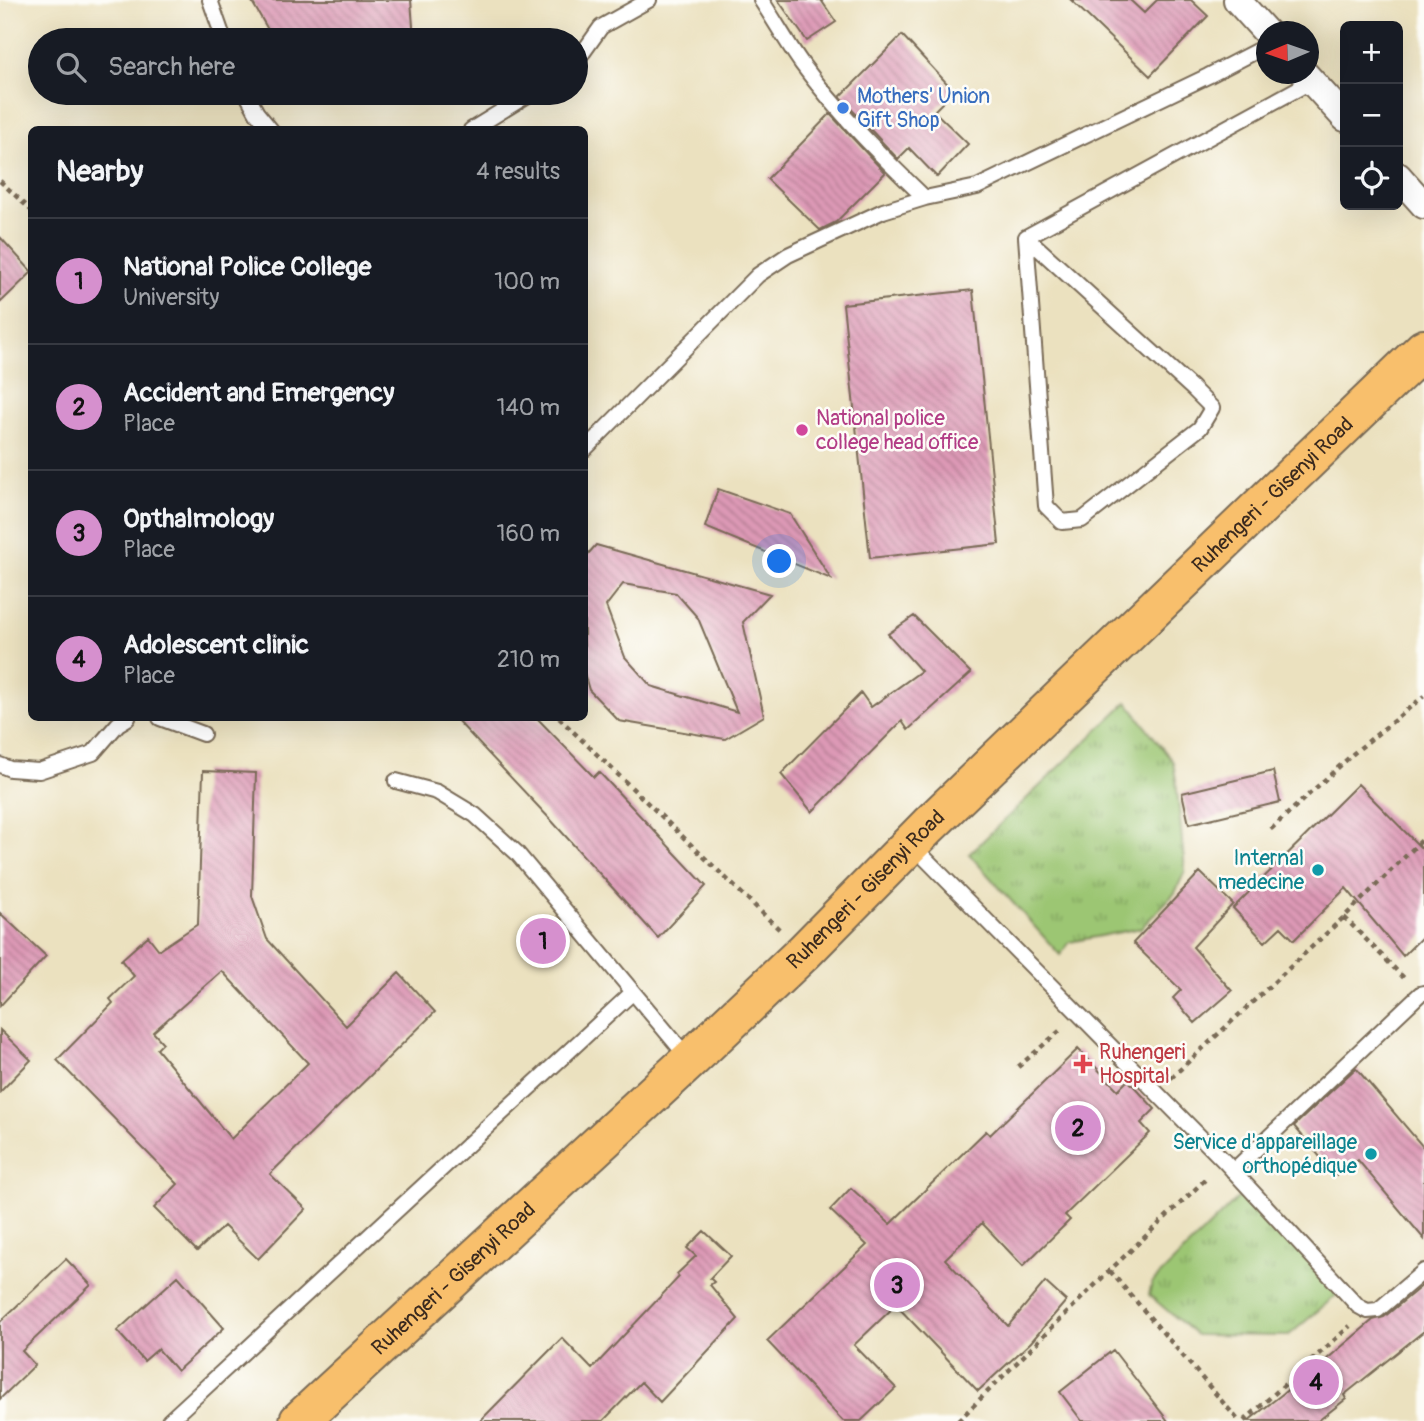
<!DOCTYPE html>
<html lang="en">
<head>
<meta charset="utf-8">
<style>
  :root { --surface:#171b24; --page:#242831; --text:#f1f3f6; --muted:#9ea1a6; --line:#363941; --accent:#d690ce }
  body { margin:0; font-family:Pangolin,sans-serif; background:var(--page); color:var(--text) }
  .controls { position:absolute; right:21px; top:21px; display:grid; overflow:hidden; border-radius:10px; box-shadow:0 7px 28px #0002 }
  .controls button { width:63px; height:63px; display:grid; place-items:center; padding:0; border:0; border-bottom:2px solid var(--line); background:var(--surface); color:var(--text); font:35px sans-serif }
  .compass { position:absolute; left:1256px; top:21px; width:63px; height:63px; border-radius:50%; background:var(--surface); box-shadow:0 7px 28px #0002; rotate:268deg }
  .you { position:absolute; left:780px; top:562px; width:24px; height:24px; margin:-18px; border:5px solid #fff; border-radius:50%; background:#1a73e8; box-shadow:0 0 0 10px #1a73e833 }
  .badge { display:grid; place-items:center; width:46px; height:46px; border-radius:50%; background:var(--accent); color:#111; font-size:23px; font-weight:700 }
  .pin { position:absolute; translate:-50% -50%; border:4px solid #fff; box-shadow:0 2px 7px #0006 }
  .list { margin:0; padding:0; list-style:none }
  h2 { display:flex; justify-content:space-between; align-items:center; height:91px; margin:0; padding:0 28px; font-size:30px }
  h2 small { font-size:23px; font-weight:400; color:var(--muted) }
  .list li { display:grid; grid-template-columns:46px 1fr auto; gap:21px; align-items:center; box-sizing:border-box; height:126px; padding:0 28px; border-top:2px solid var(--line) }
  .list b { display:block; font-size:26px; white-space:nowrap }
  .list p { margin:0; font-size:23px; white-space:nowrap; color:var(--muted) }
  .list em { font-size:23px; font-style:normal; color:var(--muted) }
  .icon { flex:none; width:38px; height:38px; fill:none; stroke:currentColor; stroke-width:2; stroke-linecap:round; stroke-linejoin:round }
  .map { position:relative; flex:none; width:1424px; height:1421px; overflow:hidden }
  .search { position:absolute; background:var(--surface); box-shadow:0 7px 28px #0002; left:28px; top:28px; width:560px; height:77px; display:flex; align-items:center; gap:18px; box-sizing:border-box; padding:0 24px; border-radius:38px; color:var(--muted); font-size:26px }
  .panel { position:absolute; background:var(--surface); box-shadow:0 7px 28px #0002; left:28px; top:126px; width:560px; height:595px; border-radius:10px }
  .map>svg:first-child { display:block }
  .grass { fill:url(#grass-tufts); stroke:#6c7848; stroke-width:2 }
  .building { fill:url(#building-back-hatch); fill-rule:evenodd }
  .lines { fill:none; stroke-linecap:round; stroke-linejoin:round }
  .service-casing { stroke:#796a56; stroke-width:18 }
  .minor-casing { stroke:#796a56; stroke-width:30 }
  .trunk-casing { stroke:#796a56; stroke-width:42 }
  .path { stroke:#796a56; stroke-width:4.5; stroke-dasharray:5 5; stroke-linecap:butt }
  .service { stroke:#fff; stroke-width:14 }
  .minor { stroke:#fff; stroke-width:26 }
  .trunk { stroke:#f8bf6c; stroke-width:38 }
  .shop-dot { fill:#3f7fe0; stroke:#fdfcf7; stroke-width:2.5 }
  .hotel-dot { fill:#d1479c; stroke:#fdfcf7; stroke-width:2.5 }
  .culture-dot { fill:#0f9aa8; stroke:#fdfcf7; stroke-width:2.5 }
  .health-dot { fill:#e0444e; stroke:#fdfcf7; stroke-width:2.5 }
  .labels { text-anchor:middle; stroke-width:5; stroke-linejoin:round; paint-order:stroke }
  .shop-label { font-size:21px; fill:#366cbe; stroke:#fdfcf7; text-anchor:start }
  .hotel-label { font-size:21px; fill:#b23c85; stroke:#fdfcf7; text-anchor:start }
  .street-label { font-size:21px; fill:#3b2a1e; stroke:#fdfcf7 }
  .culture-label { font-size:21px; fill:#0d838f; stroke:#fdfcf7; text-anchor:end }
  .health-label { font-size:21px; fill:#be3a42; stroke:#fdfcf7; text-anchor:start }
</style>
</head>
<body>
<div class="map">
<svg width="1424" height="1421" viewBox="0 0 1424 1421">
  <defs>
    <pattern id="grass-tufts" width="24" height="20" patternUnits="userSpaceOnUse" patternTransform="scale(1.75)"><rect width="24" height="20" fill="#9cc673"/><path d="M3 7l-1-3M5 7V3M7 7l1-3M15 17l-1-3M17 17v-4M19 17l1-3" fill="none" stroke="#80a15e"/></pattern>
    <pattern id="building-back-hatch" width="6" height="6" patternUnits="userSpaceOnUse" patternTransform="scale(1.75)"><rect width="6" height="6" fill="#dd99b6"/><path d="M-1 5l2 2M0 0l6 6M5-1l2 2" fill="none" stroke="#b47d93"/></pattern>
  </defs>
  <rect width="100%" height="100%" fill="#fdfcf7"/>
  <filter id="ink" filterUnits="userSpaceOnUse"><feTurbulence type="fractalNoise" baseFrequency=".0143" numOctaves="2"/><feDisplacementMap in="SourceGraphic" scale="14" xChannelSelector="R" yChannelSelector="G"/><feConvolveMatrix kernelMatrix="1 2 1 2 8 2 1 2 1" color-interpolation-filters="sRGB"/></filter>
  <filter id="wash" filterUnits="userSpaceOnUse"><feTurbulence type="fractalNoise" baseFrequency=".00686" numOctaves="4" result="noise"/><feDisplacementMap in="SourceGraphic" scale="28" xChannelSelector="R" yChannelSelector="G"/><feGaussianBlur stdDeviation="1.57" result="paint"/><feColorMatrix in="noise" values="0 0 0 0 0 0 0 0 0 0 0 0 0 0 0 0 0 1.4 0 .05"/><feComposite in="paint" operator="in"/></filter>
  <g filter="url(#wash)">
    <rect width="100%" height="100%" fill="#ebe1bf"/>
    <path class="grass" d="M1127,702l46,60 3,18 9,91 -10,22 -34,35 -71,14 -10,13 -91,-101z
      M1247,1189l92,104 -51,43 -92,-1 -47,-40 3,-12z"/>
    <g id="blocks">
      <path class="building" d="M251,0h160l3,40h-140z
        M778,0h43l15,22 -29,19z
        M1071,0h59l14,13 13,-13h34l17,16 -58,60z
        M902,35l52,56 -20,20 34,33 -31,33 -28,-29 -11,11 -58,-62z
        M830,114l55,59 -49,49 -16,8 -53,-51z
        M0,237l32,35 -32,31z
        M973,290l26,254 -129,14 -27,-254z
        M718,489l72,25 41,65 -126,-52z
        M596,545l174,49 -27,28 21,94 -39,23 -106,-18 -30,-31 -5,-17v-118l4,-1zM623,584l53,9 22,25 39,94 -86,-26 -26,-29 -19,-51z
        M914,616l57,57 -63,57 -6,-9 -90,91 -31,-38 80,-81 10,14 50,-36 -33,-37z
        M455,718h82l57,59 5,-5 107,114 -48,52 -108,-119z
        M203,771l53,2 -4,123 15,43 79,87 53,-53 36,39 -165,162 36,35 -48,50 -34,-33 -27,25 -43,-43 24,-24 -121,-124 56,-57 -3,-4 24,-23 -13,-16 27,-24 11,14 39,-26zM222,971l86,92 -77,76 -74,-90 6,-6 -10,-11z
        M1273,771l7,31 -91,22 -7,-31z
        M1358,784l66,67v84l-21,21 -57,-68 -52,52 -13,-13 -16,15 -32,-34z
        M1200,872l33,32 -40,43 39,44 -37,32 -22,-25 8,-8 -48,-47z
        M0,913l46,43 -46,50z
        M0,1030l31,30 -31,32z
        M1078,1049l40,41 10,-10 27,29 -14,14 9,10 -85,82 5,5 -47,46 -41,-43 -37,36 63,67 37,-44 21,19 -35,41 -53,49 -82,-86 -42,40 42,43 -35,33h-18l-76,-80 100,-96 -37,-35 21,-22 39,36 96,-93 4,4z
        M1356,1068l68,80v91l-66,-79 -22,16 -42,-50z
        M704,1231l27,25 -21,22 4,4 -4,3 28,34 -78,83 -19,-20 -38,39h-123l82,-83 30,31 87,-92 -2,-3 19,-18 -9,-8z
        M66,1259l25,26 -69,66 13,14 -35,34v-77z
        M178,1276l46,52 -47,43 -19,-22 -14,12 -27,-30z
        M1424,1284v47l-80,64 2,4 -28,22h-70l79,-62 46,-39 11,-3z
        M1113,1350l55,71h-86l-22,-29z"/>
    </g>
  </g>
  <g filter="url(#ink)">
    <use href="#blocks" fill-opacity="0" stroke="#796a56" stroke-width="2"/>
    <g class="lines">
      <g class="service-casing">
        <path id="service" d="M210,0l14,40
          M761,0c14,21 26,43 41,64 36,49 79,92 123,134
          M576,60l8,-9 17,-24 48,-27
          M246,93l11,20 14,17
          M471,130l60,-37
          M1026,237l166,151 20,20 -12,20 -118,92 -20,2 -16,-16z
          M1026,237l286,-156
          M584,450l174,-175 30,-20 95,-44 42,-13 52,-11 231,-111 58,-30
          M160,718l43,16
          M0,765l10,4 29,2 54,-18 25,-29 10,-6
          M396,781l41,11 38,23 42,38 172,206
          M912,845l313,317 133,144 9,5 11,-1 46,-39
          M1233,1171l187,-177 4,-1
          M169,1421l464,-429"/>
      </g>
      <g class="minor-casing">
        <path id="minor" d="M1237,0l29,32
          M1305,74l40,44
          M1398,176l26,29"/>
      </g>
      <g class="trunk-casing">
        <g id="trunk">
          <path id="s1" d="M299,1421l391,-361 114,-108 125,-127 495,-476"/>
        </g>
      </g>
      <path class="path" d="M0,181l32,30
        M559,718l221,212
        M1271,829l83,-76 70,-57
        M1344,917l62,63
        M1018,1067l45,-39
        M1171,1078l173,-161 80,-79
        M1110,1271l129,150
        M958,1421l151,-150 99,-94
        M1244,1421l106,-95"/>
      <use href="#service" class="service"/>
      <use href="#minor" class="minor"/>
      <use href="#trunk" class="trunk"/>
    </g>
  </g>
  <circle class="shop-dot" cx="843" cy="108" r="7"/>
  <circle class="hotel-dot" cx="802" cy="430" r="7"/>
  <g class="culture-dot">
    <circle cx="1318" cy="870" r="7"/>
    <circle cx="1371" cy="1154" r="7"/>
  </g>
  <path class="health-dot" d="M1079.5 1053.5h7v7h7v7h-7v7h-7v-7h-7v-7h7z"/>
  <g class="labels">
    <g class="shop-label">
      <text x="857" y="103">Mothers' Union<tspan x="857" dy="24">Gift Shop</tspan></text>
    </g>
    <g class="hotel-label">
      <text x="816" y="425">National police<tspan x="816" dy="24">college head office</tspan></text>
    </g>
    <g class="street-label">
      <text dy="7" stroke="none"><textPath href="#s1" startOffset="1344">Ruhengeri - Gisenyi Road</textPath></text>
      <text dy="7" stroke="none"><textPath href="#s1" startOffset="777">Ruhengeri - Gisenyi Road</textPath></text>
      <text dy="7" stroke="none"><textPath href="#s1" startOffset="210">Ruhengeri - Gisenyi Road</textPath></text>
    </g>
    <g class="culture-label">
      <text x="1304" y="865">Internal<tspan x="1304" dy="24">medecine</tspan></text>
      <text x="1357" y="1149">Service d'appareillage<tspan x="1357" dy="24">orthopédique</tspan></text>
    </g>
    <g class="health-label">
      <text x="1099" y="1059">Ruhengeri<tspan x="1099" dy="24">Hospital</tspan></text>
    </g>
  </g>
</svg>
<div class="controls">
<button>+</button>
<button>−</button>
<button><svg class="icon" aria-label="locate" viewBox="0 0 24 24"><circle cx="12" cy="12" r="6"/><path d="M12 2v4M12 18v4M2 12h4M18 12h4"/></svg></button>
</div>
<svg class="compass" viewBox="-18 -18 36 36"><path d="M0-13l5 13h-10z" fill="#e53935"/><path d="M0 13l5-13h-10z" fill="#9ea1a6"/></svg>
<div class="you"></div>
<div class="pin badge" style="left:543px;top:941px">1</div>
<div class="pin badge" style="left:1078px;top:1128px">2</div>
<div class="pin badge" style="left:897px;top:1285px">3</div>
<div class="pin badge" style="left:1316px;top:1382px">4</div>
<div class="search"><svg class="icon" aria-label="search" viewBox="0 0 24 24"><circle cx="10" cy="10" r="6"/><path d="M15 15l6 6"/></svg>Search here</div>
<section class="panel">
<h2>Nearby<small>4 results</small></h2>
<ul class="list">
<li><span class="badge">1</span><div><b>National Police College</b><p>University</p></div><em>100 m</em></li>
<li><span class="badge">2</span><div><b>Accident and Emergency</b><p>Place</p></div><em>140 m</em></li>
<li><span class="badge">3</span><div><b>Opthalmology</b><p>Place</p></div><em>160 m</em></li>
<li><span class="badge">4</span><div><b>Adolescent clinic</b><p>Place</p></div><em>210 m</em></li>
</ul>
</section>
</div>
</body>
</html>
